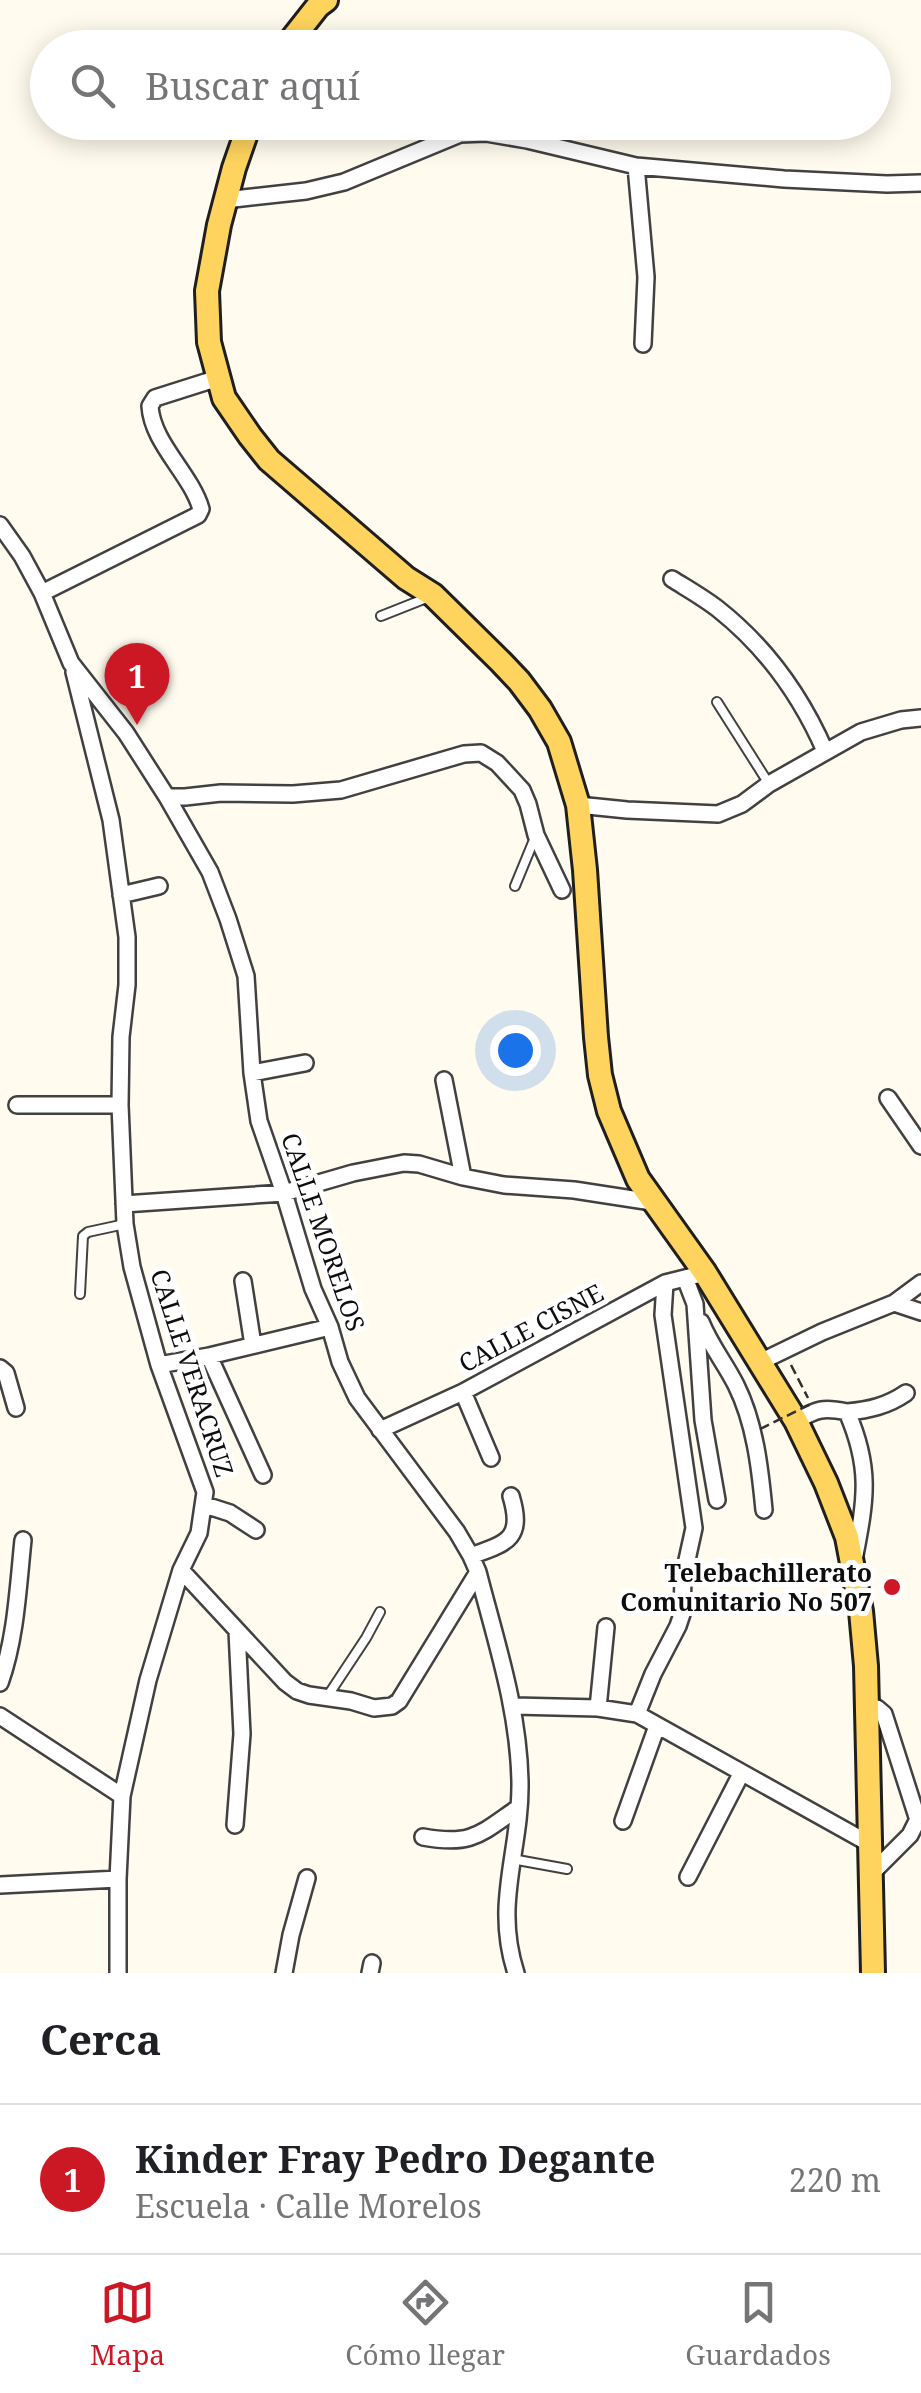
<!DOCTYPE html>
<html lang="es">
<head>
<meta charset="utf-8">
<style>
  :root { --surface:#fff; --page:#f6f6f6; --text:#202124; --muted:#757577; --line:#e0e0e0; --accent:#cc1724 }
  body { margin:0; font-family:"Noto Serif",serif; background:var(--page); color:var(--text) }
  .you { position:absolute; left:515px; top:1050px; width:35px; height:35px; margin:-25px; border:8px solid #fff; border-radius:50%; background:#1a73e8; box-shadow:0 0 0 15px #1a73e833 }
  .badge { display:grid; place-items:center; width:65px; height:65px; border-radius:50%; background:var(--accent); color:#fff; font-size:32px; font-weight:700 }
  .pin { position:absolute; translate:-50% -82px; filter:drop-shadow(0 2px 5px #0008) }
  .pin::after { content:''; position:absolute; top:52px; width:35px; height:30px; background:inherit; clip-path:polygon(0 0,100% 0,50% 100%) }
  .list { margin:0; padding:0; list-style:none }
  h2 { display:flex; justify-content:space-between; align-items:center; height:130px; margin:0; padding:0 40px; font-size:42px }
  h2 small { font-size:32px; font-weight:400; color:var(--muted) }
  .list li { display:grid; grid-template-columns:65px 1fr auto; gap:30px; align-items:center; box-sizing:border-box; height:150px; padding:0 40px; border-top:2px solid var(--line) }
  .list b { display:block; font-size:38px; white-space:nowrap }
  .list p { margin:0; font-size:32px; white-space:nowrap; color:var(--muted) }
  .list em { font-size:32px; font-style:normal; color:var(--muted) }
  .icon { flex:none; width:55px; height:55px; fill:none; stroke:currentColor; stroke-width:2; stroke-linecap:round; stroke-linejoin:round }
  .map { position:relative; flex:none; width:921px; height:1973px; overflow:hidden }
  .search { position:absolute; background:var(--surface); box-shadow:0 5px 25px #0003; left:30px; right:30px; top:30px; height:110px; display:flex; align-items:center; gap:25px; box-sizing:border-box; padding:0 35px; border-radius:55px; color:var(--muted); font-size:38px }
  .sheet { height:280px; background:var(--surface) }
  nav { display:flex; justify-content:space-around; align-items:center; box-sizing:border-box; height:140px; border-top:2px solid var(--line); background:var(--surface); font-size:28px; color:var(--muted) }
  nav a { display:grid; justify-items:center; gap:5px }
  nav .on { color:var(--accent) }
  .map>svg:first-child { display:block }
  .lines { fill:none; stroke-linecap:round; stroke-linejoin:round }
  .lane-casing { stroke:#414141; stroke-width:12 }
  .street-casing { stroke:#414141; stroke-width:20 }
  .primary-casing { stroke:#1f1f1f; stroke-width:28 }
  .path { stroke:#303030; stroke-width:2.5; stroke-dasharray:10 5; stroke-linecap:butt }
  .lane { stroke:#fff; stroke-width:8 }
  .street { stroke:#fff; stroke-width:15 }
  .primary { stroke:#ffd45e; stroke-width:22 }
  .path-bridge { stroke:#303030; stroke-width:2.5; stroke-dasharray:10 5; stroke-linecap:butt }
  .poi-dot { fill:#cc1724; stroke:#fff; stroke-width:4 }
  .labels { text-anchor:middle; stroke-width:10; stroke-linejoin:round; paint-order:stroke }
  .street-label { font-size:25px; fill:#0e0e0e; stroke:#fff }
  .poi-label { font-size:25px; font-weight:bold; fill:#0e0e0e; stroke:#fff; text-anchor:end }
</style>
</head>
<body>
<div class="map">
<svg width="921" height="1973" viewBox="0 0 921 1973">
  <rect width="100%" height="100%" fill="#fffbee"/>
  <g class="lines">
    <g class="lane-casing">
      <path id="lane" d="M381,616l48,-19
        M717,702l52,82
        M515,886l21,-51
        M80,1294l3,-58 5,-4 37,-8
        M327,1697l39,-59 14,-26
        M512,1859l55,10"/>
    </g>
    <g class="street-casing">
      <path id="street" d="M636,166l10,111 -3,67
        M225,200l81,-9 38,-9 116,-48 26,-1 41,7 109,26 148,13 103,5 34,-1
        M0,525l22,31 20,37 29,70 55,70 41,64 43,75 18,47 18,57 6,97 7,48 25,72 29,96 17,38 10,35 17,36 100,134 14,24 7,16c18,70 41,138 42,211 1,68 -27,120 -4,190
        M672,579c16,10 32,19 46,30 48,38 83,87 107,142
        M42,593l156,-78 3,-6c-10,-35 -49,-66 -51,-103l5,-8 63,-20
        M74,672l37,148 16,117v48l-6,52 -1,68 5,119 7,43 27,98 46,127 -6,41 -18,37 -33,110 -26,116 -4,83v94
        M167,797h18l36,-4 72,1 48,-4 123,-36 17,-1 16,10 25,27 6,14 8,31 26,55
        M578,805l49,5 91,4 24,-10 27,-20 92,-52 40,-12 20,-2
        M121,895l38,-9
        M252,1073l53,-10
        M444,1080l19,97
        M888,1098l33,48
        M17,1105h103
        M124,1204l160,-11 69,-20 51,-10 15,1 44,13 41,8 70,5 78,12
        M685,1278l10,26 8,116 14,80
        M243,1281l10,64
        M894,1303l27,9
        M701,1322c9,23 24,41 35,63 19,38 24,83 28,125
        M209,1356l54,119
        M760,1362l62,-30 72,-29 27,-20
        M159,1365l50,-9 121,-29
        M0,1368l6,5 10,35
        M463,1392l28,66
        M847,1412c22,-2 40,-6 59,-19
        M796,1421c21,-12 27,-14 51,-9 24,55 19,86 8,143
        M380,1430l83,-38 202,-109 40,-10
        M205,1505l25,8 26,17
        M471,1556c36,-13 53,-17 40,-60
        M181,1570l104,112 12,9 12,4 42,6 23,7 18,-2 7,-5 79,-129
        M0,1683c16,-45 18,-95 23,-143
        M514,1706l84,2 39,6 233,130
        M598,1708l8,-81
        M867,1708h10l7,6 33,103
        M637,1714l16,-40 25,-48 4,-12 1,-36 11,-50 -31,-213 2,-32
        M0,1716l122,80
        M623,1821l34,-95
        M235,1825l7,-91 -5,-103
        M423,1837c49,9 57,-3 95,-29
        M870,1875l40,-40 11,-22
        M688,1877l53,-103
        M0,1885l118,-6
        M284,1973l7,-38 16,-57
        M370,1973l2,-10"/>
    </g>
    <g class="primary-casing">
      <path id="primary" d="M285,48l33,-42 8,-6
        M250,122l-16,46 -15,57 -12,66 2,51 15,56 26,38 19,24 137,118 27,17 68,67 18,19 21,28 19,33 19,63 7,65 11,167 4,38 9,36 29,68 67,94 91,148 30,62 21,54 14,74 5,55 7,307"/>
    </g>
    <path class="path" d="M791,1365l17,33"/>
    <use href="#lane" class="lane"/>
    <use href="#street" class="street"/>
    <use href="#primary" class="primary"/>
    <path class="path-bridge" d="M760,1429l51,-25"/>
  </g>
  <circle class="poi-dot" cx="892" cy="1587" r="10"/>
  <g class="labels">
    <g class="street-label">
      <text transform="translate(323 1232) rotate(71)" y="9">CALLE MORELOS</text>
      <text transform="translate(531 1328) rotate(-28)" y="9">CALLE CISNE</text>
      <text transform="translate(192 1373) rotate(72)" y="9">CALLE VERACRUZ</text>
    </g>
    <g class="poi-label">
      <text x="872" y="1582">Telebachillerato<tspan x="872" dy="29">Comunitario No 507</tspan></text>
    </g>
  </g>
</svg>
<div class="you"></div>
<div class="pin badge" style="left:137px;top:725px">1</div>
<div class="search"><svg class="icon" aria-label="search" viewBox="0 0 24 24"><circle cx="10" cy="10" r="6"/><path d="M15 15l6 6"/></svg>Buscar aquí</div>
</div>
<section class="sheet">
<h2>Cerca<small></small></h2>
<ul class="list">
<li><span class="badge">1</span><div><b>Kinder Fray Pedro Degante</b><p>Escuela · Calle Morelos</p></div><em>220 m</em></li>
</ul>
</section>
<nav>
<a class="on"><svg class="icon" aria-label="map" viewBox="0 0 24 24"><path d="M3 6l6-2 6 2 6-2v14l-6 2-6-2-6 2zM9 4v14M15 6v14"/></svg>Mapa</a>
<a><svg class="icon" aria-label="directions" viewBox="0 0 24 24"><path d="M12 3l9 9-9 9-9-9zM9 14v-3h6M13 9l2 2-2 2"/></svg>Cómo llegar</a>
<a><svg class="icon" aria-label="saved" viewBox="0 0 24 24"><path d="M7 4h10v16l-5-4-5 4z"/></svg>Guardados</a>
</nav>
</body>
</html>
